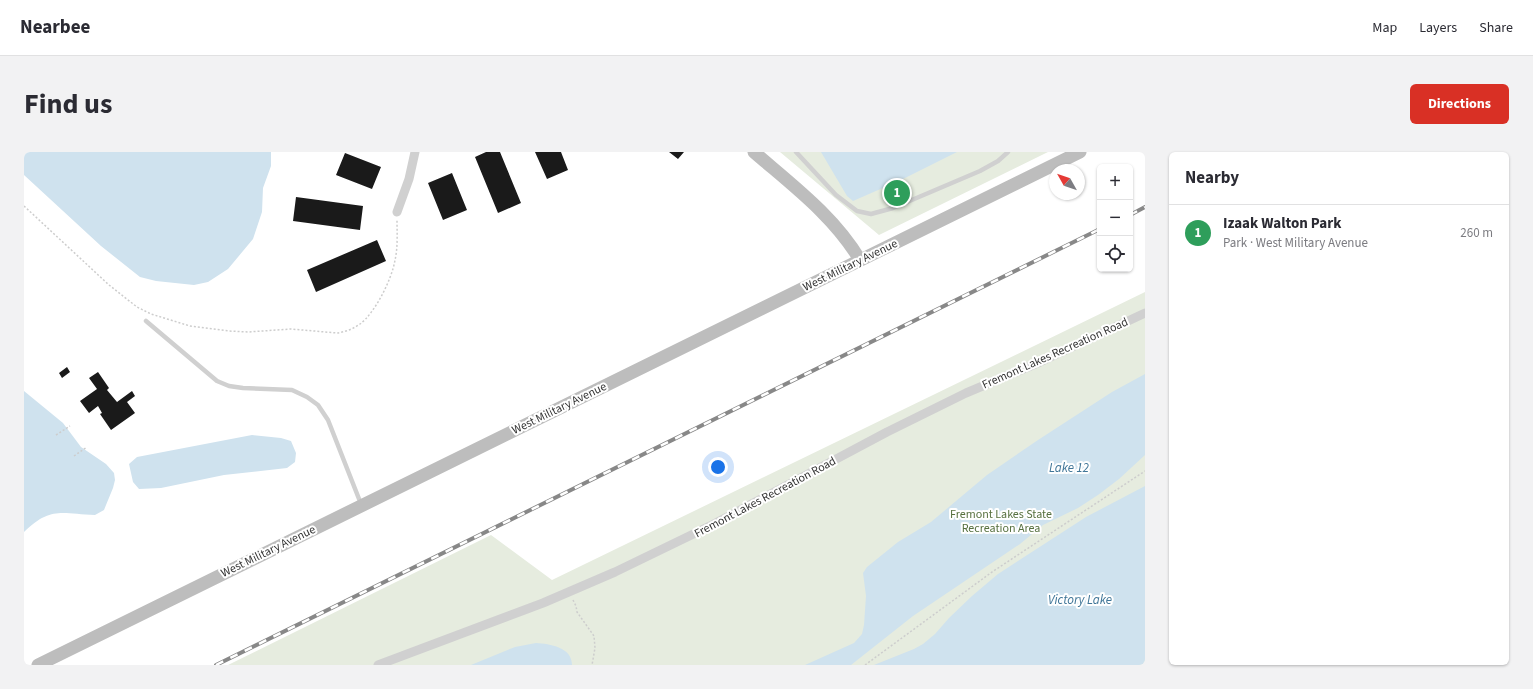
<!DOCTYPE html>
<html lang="en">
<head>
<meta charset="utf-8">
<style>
  :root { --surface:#fff; --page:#f2f2f3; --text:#2b2b33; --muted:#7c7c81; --line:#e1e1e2; --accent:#d93025 }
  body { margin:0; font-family:"Source Sans 3",sans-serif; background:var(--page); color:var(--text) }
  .controls { position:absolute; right:12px; top:12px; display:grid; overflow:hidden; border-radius:6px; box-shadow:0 1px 3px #0004 }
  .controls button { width:36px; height:36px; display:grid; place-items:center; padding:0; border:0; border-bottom:1px solid var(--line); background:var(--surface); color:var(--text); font:20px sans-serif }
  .compass { position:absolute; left:1025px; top:12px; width:36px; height:36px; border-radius:50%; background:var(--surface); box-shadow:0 1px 3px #0004; rotate:310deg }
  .you { position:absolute; left:694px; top:315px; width:14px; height:14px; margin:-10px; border:3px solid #fff; border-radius:50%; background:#1a73e8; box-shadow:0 0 0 6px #1a73e833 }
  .badge { display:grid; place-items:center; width:26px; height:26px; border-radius:50%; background:var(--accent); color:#fff; font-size:13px; font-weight:700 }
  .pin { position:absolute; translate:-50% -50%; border:2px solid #fff; box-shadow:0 1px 4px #0006 }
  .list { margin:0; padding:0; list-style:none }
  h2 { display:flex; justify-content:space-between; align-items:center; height:52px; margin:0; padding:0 16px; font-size:17px }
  h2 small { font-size:13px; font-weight:400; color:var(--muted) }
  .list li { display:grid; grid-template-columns:26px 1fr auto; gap:12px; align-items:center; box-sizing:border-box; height:56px; padding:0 16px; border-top:1px solid var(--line) }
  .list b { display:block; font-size:15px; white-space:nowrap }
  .list p { margin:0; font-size:13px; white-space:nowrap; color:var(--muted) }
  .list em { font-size:13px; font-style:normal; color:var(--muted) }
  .icon { flex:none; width:22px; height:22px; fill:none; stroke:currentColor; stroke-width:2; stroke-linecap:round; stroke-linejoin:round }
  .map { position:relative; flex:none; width:1121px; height:513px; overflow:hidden; border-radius:6px }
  header { display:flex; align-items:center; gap:24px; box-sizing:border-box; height:56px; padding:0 20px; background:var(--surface); border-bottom:1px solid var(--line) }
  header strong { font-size:19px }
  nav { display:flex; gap:22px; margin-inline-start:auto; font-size:14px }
  .intro { display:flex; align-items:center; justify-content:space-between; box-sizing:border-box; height:96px; padding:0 24px }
  h1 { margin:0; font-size:28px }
  .button { padding:10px 18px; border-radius:6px; background:var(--accent); color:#fff; font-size:14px; font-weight:700 }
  main { display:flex; gap:24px; padding:0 24px }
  aside { flex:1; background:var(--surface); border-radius:6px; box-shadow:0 1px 3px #0004 }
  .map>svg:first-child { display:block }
  .green { fill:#e6ecdf }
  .water { fill:#cfe2ee }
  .building { fill:#1a1a1a }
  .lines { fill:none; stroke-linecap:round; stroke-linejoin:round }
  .path { stroke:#cdcdcd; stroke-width:1.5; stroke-dasharray:2 2; stroke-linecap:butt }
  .lane { stroke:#d0d0d0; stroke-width:4.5 }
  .street { stroke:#d0d0d0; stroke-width:9 }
  .secondary { stroke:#bdbdbd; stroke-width:13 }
  .rail-casing { stroke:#888; stroke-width:4 }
  .rail { stroke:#fff; stroke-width:2.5; stroke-dasharray:8; stroke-linecap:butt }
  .labels { text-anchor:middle; stroke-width:4; stroke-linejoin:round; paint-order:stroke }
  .street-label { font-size:12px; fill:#333; stroke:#fff }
  .park-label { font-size:12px; fill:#56703f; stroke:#fff }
  .water-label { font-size:13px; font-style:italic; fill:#3f7597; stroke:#fff }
</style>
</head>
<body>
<header>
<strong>Nearbee</strong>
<nav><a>Map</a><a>Layers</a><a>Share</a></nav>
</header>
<div class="intro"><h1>Find us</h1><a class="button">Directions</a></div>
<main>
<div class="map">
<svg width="1121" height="513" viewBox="0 0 1121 513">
  <rect width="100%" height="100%" fill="#fff"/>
  <path class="green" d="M756,0h268l-169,83z
    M1121,140v373h-917l263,-130 61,45z"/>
  <path class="water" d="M0,0h247v14l-8,22 -1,24 -9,27 -25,30 -20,13 -14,3 -38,-4 -16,-4 -39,-31 -77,-71z
    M797,0h136l-56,28 -48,21 -6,-5z
    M1121,222v81l-26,24 -21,16 -20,13 -35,17 -23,19 -107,72 -62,49h-46l49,-22 8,-9 2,-9 2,-29 -3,-23 4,-6 31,-25 33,-20 56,-47 51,-35 74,-48z
    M0,239l39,32 18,24 25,17 8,9 1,7 -2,8 -7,17 -2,5 -9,5c-34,-1 -44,-9 -71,17z
    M228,283l29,3 10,3 5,12 -1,9 -8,6 -63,7 -63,13 -22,1 -6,-7 -4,-18 8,-7z
    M1121,334v179h-271l40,-16 9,-5 12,-10 14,-16 23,-22 26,-22 88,-57z
    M512,491c14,1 36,4 36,22h-101l44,-18z"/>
  <path class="building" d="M462,0h14l21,51 -23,10 -23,-56z
    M511,0h26l7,18 -21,9z
    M645,0h15l-6,7z
    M321,1l36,14 -9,22 -36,-14z
    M428,21l15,37 -24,10 -15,-37z
    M272,45l67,9 -3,24 -67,-9z
    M353,88l9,21 -70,31 -9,-22z
    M43,215l3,5 -8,6 -3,-5z
    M74,220l11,16 -2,2 10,12 15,-11 3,5 -8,6 8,11 -24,17 -11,-16 2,-1 -4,-7 -9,7 -9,-12 17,-12 -8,-11z"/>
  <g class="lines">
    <path class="path" d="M0,54l85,79 28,22 14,7 39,12 39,5 19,1 43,-3 46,4c8,-1 16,-4 23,-9 15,-11 32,-45 35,-64 3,-13 2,-27 2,-40
      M32,283l14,-9
      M50,304l13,-9
      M549,448l3,6 1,6 17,24 1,12 -3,17
      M841,513l127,-93 153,-101"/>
    <path class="lane" d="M772,0l40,43 21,16 14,3 22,-6 87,-37 18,-10 10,-9
      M122,169l71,60 12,5 14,2 49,2 15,7 11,8 10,15 33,84"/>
    <path class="street" d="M373,60l12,-33 6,-27
      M354,513l165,-62 72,-31 99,-48 173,-92 79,-39 74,-31 105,-49"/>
    <path class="secondary" d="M730,0c38,33 80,64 106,108
      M14,513l1042,-513"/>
    <g class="rail-casing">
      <path id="rail" d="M1106,63l15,-8
        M192,513l884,-436"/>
    </g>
    <use href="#rail" class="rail"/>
  </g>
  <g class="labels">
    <g class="street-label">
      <text transform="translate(826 113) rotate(-26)" y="4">West Military Avenue</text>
      <text transform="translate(1031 201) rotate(-24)" y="4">Fremont Lakes Recreation Road</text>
      <text transform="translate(535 256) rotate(-26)" y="4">West Military Avenue</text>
      <text transform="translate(741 345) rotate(-28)" y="4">Fremont Lakes Recreation Road</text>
      <text transform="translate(244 399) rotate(-26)" y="4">West Military Avenue</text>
    </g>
    <g class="park-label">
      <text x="977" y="366">Fremont Lakes State<tspan x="977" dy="14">Recreation Area</tspan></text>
    </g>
    <g class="water-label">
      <text x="1045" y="320">Lake 12</text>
      <text x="1056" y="452">Victory Lake</text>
    </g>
  </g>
</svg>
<div class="controls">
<button>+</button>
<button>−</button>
<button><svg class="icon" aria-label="locate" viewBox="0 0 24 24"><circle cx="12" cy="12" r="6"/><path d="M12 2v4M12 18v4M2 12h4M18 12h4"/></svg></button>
</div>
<svg class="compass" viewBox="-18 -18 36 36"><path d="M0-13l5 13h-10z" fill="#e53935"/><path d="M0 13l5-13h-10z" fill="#7c7c81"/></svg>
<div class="you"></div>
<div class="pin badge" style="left:873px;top:41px;background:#2e9e5b">1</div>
</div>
<aside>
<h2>Nearby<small></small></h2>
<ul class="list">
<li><span class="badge" style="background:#2e9e5b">1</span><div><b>Izaak Walton Park</b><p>Park · West Military Avenue</p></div><em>260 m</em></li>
</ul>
</aside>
</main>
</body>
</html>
